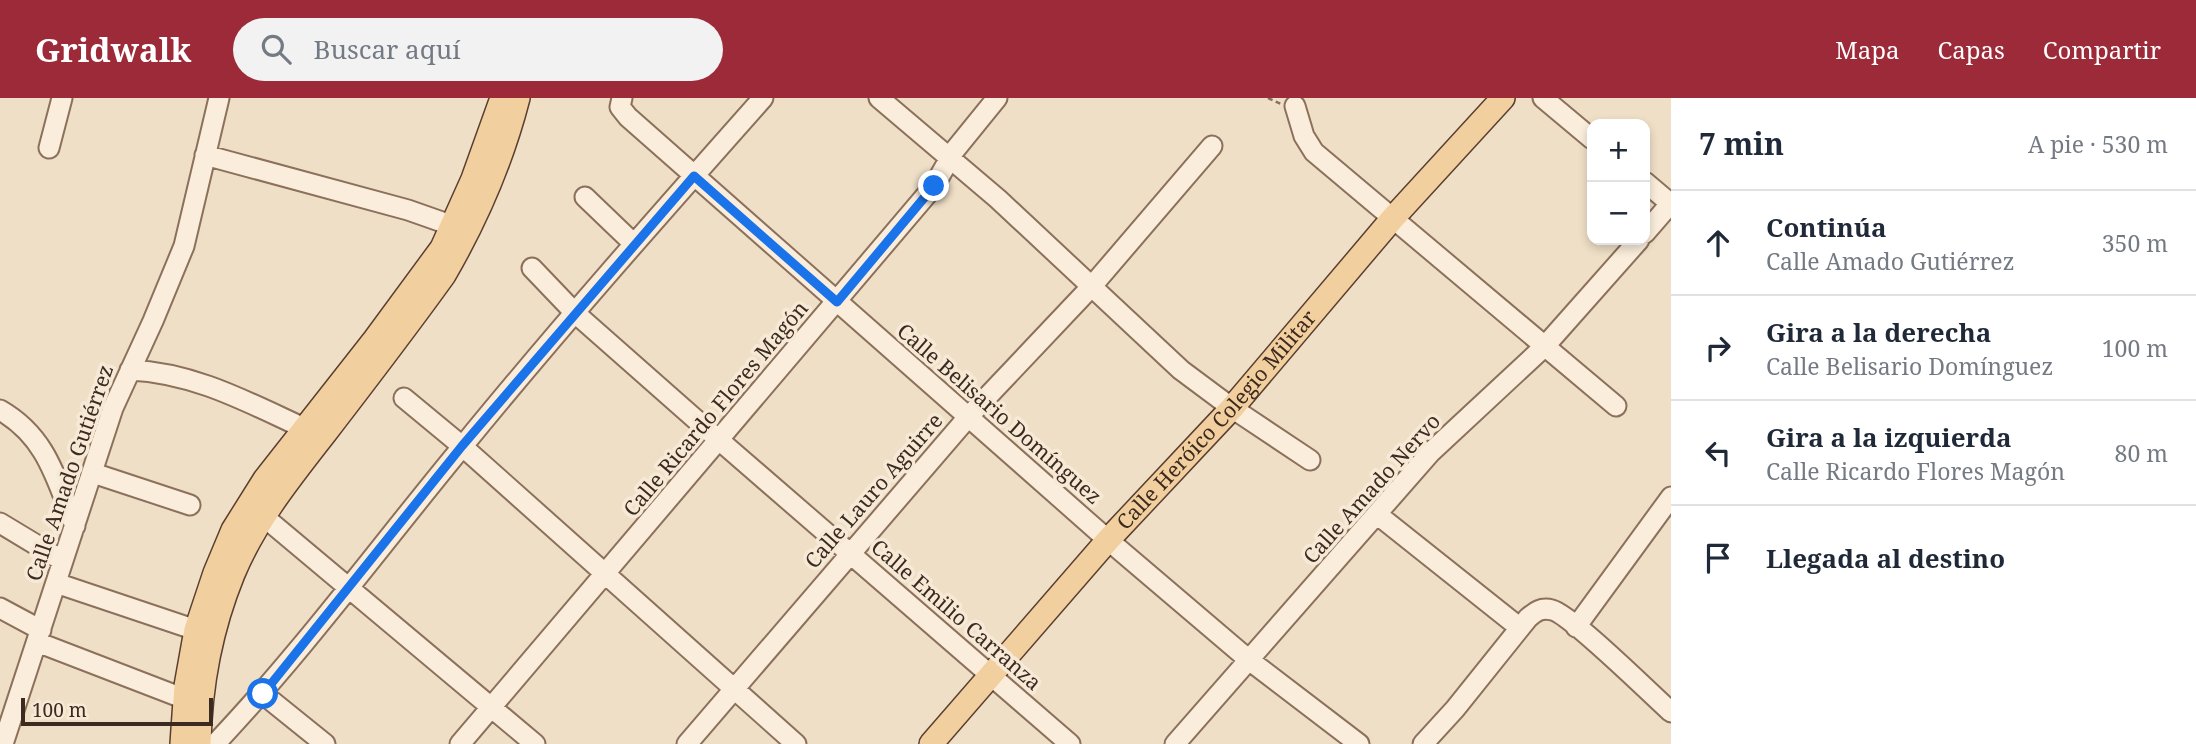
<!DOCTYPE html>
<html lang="es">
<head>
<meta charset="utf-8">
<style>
  :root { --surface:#fff; --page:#f2f2f3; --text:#1f2937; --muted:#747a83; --line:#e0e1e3; --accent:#9c2a38 }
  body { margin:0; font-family:"Noto Serif",serif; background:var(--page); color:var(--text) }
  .controls { position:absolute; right:21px; top:21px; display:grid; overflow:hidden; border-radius:14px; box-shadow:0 4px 10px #0003 }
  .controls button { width:63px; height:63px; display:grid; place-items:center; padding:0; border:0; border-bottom:2px solid var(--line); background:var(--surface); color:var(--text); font:35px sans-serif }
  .scale { position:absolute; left:21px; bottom:18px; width:192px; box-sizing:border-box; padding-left:7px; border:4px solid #3c2a20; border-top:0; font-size:19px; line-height:24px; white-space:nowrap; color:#3c2a20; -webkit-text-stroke:5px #f6ead7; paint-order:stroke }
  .stop { position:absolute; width:21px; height:21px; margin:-16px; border:5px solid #1a73e8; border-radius:50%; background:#fff }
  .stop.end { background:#1a73e8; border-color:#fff; box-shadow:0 2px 7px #0008 }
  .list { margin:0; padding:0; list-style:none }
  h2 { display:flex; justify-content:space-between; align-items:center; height:91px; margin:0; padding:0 28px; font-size:30px }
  h2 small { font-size:23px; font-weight:400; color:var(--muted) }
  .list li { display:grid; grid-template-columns:46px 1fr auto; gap:21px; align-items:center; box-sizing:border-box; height:105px; padding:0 28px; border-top:2px solid var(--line) }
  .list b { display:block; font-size:26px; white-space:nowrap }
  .list p { margin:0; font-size:23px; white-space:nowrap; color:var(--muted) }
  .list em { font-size:23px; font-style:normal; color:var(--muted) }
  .icon { flex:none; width:38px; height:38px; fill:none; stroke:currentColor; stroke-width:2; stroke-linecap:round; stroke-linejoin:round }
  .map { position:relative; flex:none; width:1671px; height:646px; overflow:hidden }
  header { display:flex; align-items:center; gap:42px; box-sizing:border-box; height:98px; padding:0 35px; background:var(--accent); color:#fff }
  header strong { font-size:33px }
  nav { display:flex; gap:38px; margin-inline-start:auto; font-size:24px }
  .search { width:490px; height:63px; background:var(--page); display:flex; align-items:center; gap:18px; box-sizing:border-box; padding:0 24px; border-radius:38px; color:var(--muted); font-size:26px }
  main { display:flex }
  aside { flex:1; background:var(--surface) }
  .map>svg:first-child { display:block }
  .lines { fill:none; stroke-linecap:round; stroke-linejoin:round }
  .minor-casing { stroke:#8c705c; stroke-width:23 }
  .major-casing { stroke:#5a3f30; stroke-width:26 }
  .path { stroke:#8c705c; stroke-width:2.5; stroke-dasharray:5 3.5; stroke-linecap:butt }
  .minor { stroke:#faeddb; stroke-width:19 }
  .major { stroke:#f2cf9f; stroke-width:23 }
  .route { stroke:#1a73e8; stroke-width:9 }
  .labels { text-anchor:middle; stroke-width:7; stroke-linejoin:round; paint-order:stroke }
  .street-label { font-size:21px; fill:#3c2a20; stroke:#f6ead7 }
</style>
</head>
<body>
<header>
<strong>Gridwalk</strong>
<div class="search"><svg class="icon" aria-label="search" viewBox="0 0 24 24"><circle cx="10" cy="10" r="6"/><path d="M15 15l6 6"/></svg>Buscar aquí</div>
<nav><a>Mapa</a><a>Capas</a><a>Compartir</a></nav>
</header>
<main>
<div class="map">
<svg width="1671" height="646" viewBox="0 0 1671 646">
  <rect width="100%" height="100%" fill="#efdfc7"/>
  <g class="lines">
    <g class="minor-casing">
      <path id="minor" d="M622,0l-2,9 8,10 480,423 141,120 110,84
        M879,0l119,101 183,171 51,38 78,52
        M1543,0l49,41
        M1295,8l9,30 10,16 302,254
        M49,50l13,-50
        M205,57l203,55 37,13 19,13
        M1645,84l26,22
        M585,99l49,47
        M1645,135l26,-30
        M532,170l43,45 144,127 351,304
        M130,272c65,3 117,32 176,59
        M404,300l58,48 334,298
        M0,312c47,27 56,69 75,116
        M93,375l97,32
        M1378,417l142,113
        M263,418l272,228
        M0,425l63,38
        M56,485l140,47
        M0,510l41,22
        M1576,529l95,-130
        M37,544l148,57
        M263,596l62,50
        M3,646l110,-336 40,-87 31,-75 35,-148
        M215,646c89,-94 165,-198 247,-297 97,-119 199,-234 301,-349
        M460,646l474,-558 20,-35 43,-53
        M687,646l282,-328 123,-130 120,-140
        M1175,646l256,-292 114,-106 94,-106
        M1423,646l32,-35 73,-91c7,-6 13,-11 24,-8 18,4 99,84 119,102"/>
    </g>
    <g class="major-casing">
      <g id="major">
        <path d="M182,646l4,-58 10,-56 19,-57 18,-43 32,-51 110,-140 67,-91 31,-69 29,-81"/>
        <path d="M199,646c1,-59 12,-116 34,-170 22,-53 58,-97 93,-142 40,-52 80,-104 118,-157 32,-55 58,-115 74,-177"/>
        <path id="s1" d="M931,646l177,-204 124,-132 161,-190 110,-120"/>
      </g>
    </g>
    <path class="path" d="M1268,0l13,6"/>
    <use href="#minor" class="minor"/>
    <use href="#major" class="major"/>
  </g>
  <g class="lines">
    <path class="route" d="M263,596l199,-248 232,-270 143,126 97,-116"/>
  </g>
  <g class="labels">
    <g class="street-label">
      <text transform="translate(716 311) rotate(-50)" y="7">Calle Ricardo Flores Magón</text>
      <text transform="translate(999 316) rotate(41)" y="7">Calle Belisario Domínguez</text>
      <text dy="7" stroke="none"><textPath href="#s1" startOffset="432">Calle Heróico Colegio Militar</textPath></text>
      <text transform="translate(70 375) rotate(-71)" y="7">Calle Amado Gutiérrez</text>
      <text transform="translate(1372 391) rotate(-48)" y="7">Calle Amado Nervo</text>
      <text transform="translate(874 393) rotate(-49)" y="7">Calle Lauro Aguirre</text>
      <text transform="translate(956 517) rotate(41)" y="7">Calle Emilio Carranza</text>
    </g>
  </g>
</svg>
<div class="controls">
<button>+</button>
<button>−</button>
</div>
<div class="scale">100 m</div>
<div class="stop" style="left:263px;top:596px"></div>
<div class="stop end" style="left:934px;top:88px"></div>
</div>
<aside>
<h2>7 min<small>A pie · 530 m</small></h2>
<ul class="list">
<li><svg class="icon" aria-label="ahead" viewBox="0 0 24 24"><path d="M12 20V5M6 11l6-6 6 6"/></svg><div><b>Continúa</b><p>Calle Amado Gutiérrez</p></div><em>350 m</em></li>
<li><svg class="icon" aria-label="right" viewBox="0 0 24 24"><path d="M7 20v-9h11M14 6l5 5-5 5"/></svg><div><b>Gira a la derecha</b><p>Calle Belisario Domínguez</p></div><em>100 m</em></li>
<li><svg class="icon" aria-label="left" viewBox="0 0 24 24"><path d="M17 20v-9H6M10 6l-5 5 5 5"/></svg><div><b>Gira a la izquierda</b><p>Calle Ricardo Flores Magón</p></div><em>80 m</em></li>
<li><svg class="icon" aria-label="arrive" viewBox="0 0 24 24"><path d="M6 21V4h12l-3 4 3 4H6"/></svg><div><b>Llegada al destino</b></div></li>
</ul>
</aside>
</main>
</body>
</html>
